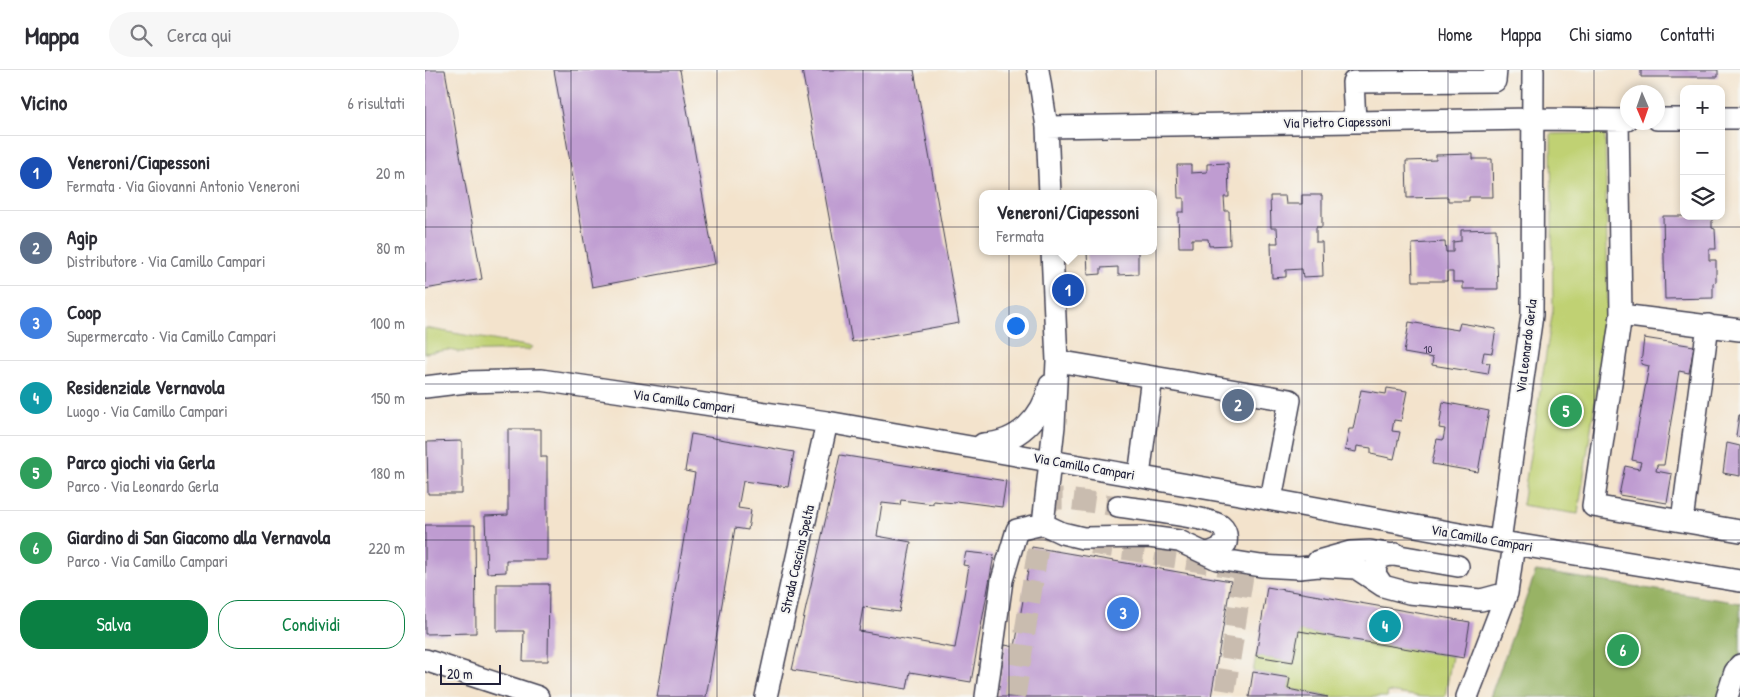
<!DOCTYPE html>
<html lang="it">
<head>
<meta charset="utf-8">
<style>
  :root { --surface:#fff; --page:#f7f7f7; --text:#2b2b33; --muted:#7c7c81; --line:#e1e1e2; --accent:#0b8043 }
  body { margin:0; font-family:"Patrick Hand",sans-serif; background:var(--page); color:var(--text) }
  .controls { position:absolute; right:15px; top:15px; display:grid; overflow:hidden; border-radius:10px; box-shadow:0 2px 8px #0003 }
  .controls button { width:45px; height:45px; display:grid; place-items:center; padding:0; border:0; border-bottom:1px solid var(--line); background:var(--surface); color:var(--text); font:25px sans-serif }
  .compass { position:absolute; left:1195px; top:15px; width:45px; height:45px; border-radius:50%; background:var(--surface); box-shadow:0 2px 8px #0003; rotate:178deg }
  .scale { position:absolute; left:15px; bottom:12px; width:61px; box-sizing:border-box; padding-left:5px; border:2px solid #22223b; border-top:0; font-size:14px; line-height:18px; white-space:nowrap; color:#22223b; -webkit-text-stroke:4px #f6f6f2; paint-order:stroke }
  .you { position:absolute; left:590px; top:255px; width:18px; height:18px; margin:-12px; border:4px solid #fff; border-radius:50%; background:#1a73e8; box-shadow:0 0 0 8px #1a73e833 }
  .badge { display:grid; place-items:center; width:32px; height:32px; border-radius:50%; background:var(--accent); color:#fff; font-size:16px; font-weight:700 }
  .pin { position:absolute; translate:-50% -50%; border:2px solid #fff; box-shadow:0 1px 5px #0006 }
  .popup { position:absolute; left:554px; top:120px; width:178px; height:65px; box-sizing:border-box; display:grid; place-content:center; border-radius:10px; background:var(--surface); filter:drop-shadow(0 1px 4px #0005); font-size:16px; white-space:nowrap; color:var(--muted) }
  .popup b { font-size:19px; color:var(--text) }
  .popup::after { content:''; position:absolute; left:50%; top:100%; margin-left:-10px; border:10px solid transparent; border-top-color:var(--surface) }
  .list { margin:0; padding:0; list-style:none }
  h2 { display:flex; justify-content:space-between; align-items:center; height:65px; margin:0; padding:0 20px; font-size:21px }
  h2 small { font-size:16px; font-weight:400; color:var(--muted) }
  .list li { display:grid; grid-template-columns:32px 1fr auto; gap:15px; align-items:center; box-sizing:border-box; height:75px; padding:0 20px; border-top:1px solid var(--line) }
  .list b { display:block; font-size:19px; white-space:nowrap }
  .list p { margin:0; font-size:16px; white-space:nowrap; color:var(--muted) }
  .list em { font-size:16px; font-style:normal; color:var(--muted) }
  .actions { display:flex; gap:10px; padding:15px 20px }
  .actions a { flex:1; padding:11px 0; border:1px solid var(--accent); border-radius:20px; text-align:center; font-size:18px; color:var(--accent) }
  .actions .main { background:var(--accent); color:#fff }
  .icon { flex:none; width:28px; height:28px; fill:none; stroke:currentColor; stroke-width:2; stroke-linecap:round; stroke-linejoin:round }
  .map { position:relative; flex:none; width:1315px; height:627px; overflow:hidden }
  header { display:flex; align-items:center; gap:30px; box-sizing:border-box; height:70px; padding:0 25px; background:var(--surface); border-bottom:1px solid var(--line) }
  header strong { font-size:24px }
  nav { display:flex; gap:28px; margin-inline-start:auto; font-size:18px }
  .search { width:350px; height:45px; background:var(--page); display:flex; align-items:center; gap:12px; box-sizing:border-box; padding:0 18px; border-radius:28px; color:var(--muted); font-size:19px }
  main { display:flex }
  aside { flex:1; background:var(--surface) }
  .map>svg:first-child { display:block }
  .green { fill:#c0d173; stroke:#717a57 }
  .forest { fill:#98b365; stroke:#5d6a50 }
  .building { fill:#bf9cd1 }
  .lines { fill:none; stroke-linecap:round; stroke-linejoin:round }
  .minor-tunnel { stroke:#c9bcaf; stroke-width:21; stroke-dasharray:21 11; stroke-linecap:butt }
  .minor-casing { stroke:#413f51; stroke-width:24 }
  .minor { stroke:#fff; stroke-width:21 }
  .grid { fill:none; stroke:#22223b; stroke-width:1; stroke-opacity:0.55 }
  .labels { text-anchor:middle; stroke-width:4; stroke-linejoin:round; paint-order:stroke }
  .number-label { font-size:11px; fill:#494060 }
  .street-label { font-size:14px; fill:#22223b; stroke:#f6f6f2 }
</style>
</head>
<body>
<header>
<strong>Mappa</strong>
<div class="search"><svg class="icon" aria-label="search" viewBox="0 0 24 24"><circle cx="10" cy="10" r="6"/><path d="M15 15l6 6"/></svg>Cerca qui</div>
<nav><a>Home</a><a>Mappa</a><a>Chi siamo</a><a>Contatti</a></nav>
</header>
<main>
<aside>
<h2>Vicino<small>6 risultati</small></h2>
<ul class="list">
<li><span class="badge" style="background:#1a4fb4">1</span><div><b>Veneroni/Ciapessoni</b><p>Fermata · Via Giovanni Antonio Veneroni</p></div><em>20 m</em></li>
<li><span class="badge" style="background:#5c6f8a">2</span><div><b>Agip</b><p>Distributore · Via Camillo Campari</p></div><em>80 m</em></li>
<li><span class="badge" style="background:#3f7fe0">3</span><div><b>Coop</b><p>Supermercato · Via Camillo Campari</p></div><em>100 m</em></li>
<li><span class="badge" style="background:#0f9aa8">4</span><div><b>Residenziale Vernavola</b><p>Luogo · Via Camillo Campari</p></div><em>150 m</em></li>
<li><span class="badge" style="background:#2e9e5b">5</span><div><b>Parco giochi via Gerla</b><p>Parco · Via Leonardo Gerla</p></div><em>180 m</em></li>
<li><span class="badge" style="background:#2e9e5b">6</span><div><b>Giardino di San Giacomo alla Vernavola</b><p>Parco · Via Camillo Campari</p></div><em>220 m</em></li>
</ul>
<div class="actions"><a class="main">Salva</a><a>Condividi</a></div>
</aside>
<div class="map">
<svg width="1315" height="627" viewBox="0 0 1315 627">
  <rect width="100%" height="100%" fill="#f6f6f2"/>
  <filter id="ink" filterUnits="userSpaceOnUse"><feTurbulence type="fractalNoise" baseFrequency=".02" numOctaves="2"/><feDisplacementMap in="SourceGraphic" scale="10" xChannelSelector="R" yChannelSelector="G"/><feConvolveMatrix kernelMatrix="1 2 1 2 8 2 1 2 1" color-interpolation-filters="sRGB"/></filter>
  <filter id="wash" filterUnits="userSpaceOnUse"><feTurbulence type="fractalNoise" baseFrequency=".0096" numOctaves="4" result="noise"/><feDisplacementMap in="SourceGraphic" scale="20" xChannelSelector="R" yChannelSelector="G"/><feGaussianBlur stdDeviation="1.12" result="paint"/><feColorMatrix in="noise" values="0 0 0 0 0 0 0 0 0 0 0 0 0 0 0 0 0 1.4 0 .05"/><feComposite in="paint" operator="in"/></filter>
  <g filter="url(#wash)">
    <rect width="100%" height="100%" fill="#f3e3cc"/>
    <path class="green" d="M1180,63l3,184 -30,197 -56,-9 31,-195 -2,-176z
      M0,258l107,19 -3,3 -71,2 -9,-2 -24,3z
      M874,561l153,25 -7,41h-22l-35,-5 -1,5h-54l-45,-8 2,-11 -37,-6 3,-16 37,6z"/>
    <path class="forest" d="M1111,501l204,32v94h-250z"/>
    <g id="blocks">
      <path class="building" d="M0,0h20l37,209 -57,10z
        M129,0h126l35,194 -123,23z
        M377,0h112l45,253 -107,19z
        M1216,0h77v7h-77z
        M1048,84v5h19l1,38h-24v4h-21v-4l-41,1 -1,-37 30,-1v-5z
        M803,93l1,34h-5l1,14h4l1,34 -21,1 -1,-7h-16v8h-13l-1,-35h6v-14h-6l-1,-33h14v8l16,-1v-8z
        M877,125h20v32h-6v15h6l1,34 -20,1 -1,-8 -16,1v7l-14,1 -1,-35h7l-1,-15h-6l-1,-32h15l1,8h16z
        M1238,146h49v12l3,1 1,20h-7v11h7v22l-3,1v15l-48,1z
        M1071,159l2,60h-35v-7h-10v-10h-6v9h-34l-1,-37 33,-2 1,10h7v-10l8,-1v-11z
        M662,181h51v23l-20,1v-8l-17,1v6l-13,1z
        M984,252l49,8 2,-7 36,6 -4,24 -8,-1 -2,10 8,1 -2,11 -56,-9 1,-7 -29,-5z
        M1219,268l50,8 -5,27 -10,-2 -15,94h-7l-1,6 16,3 -5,29 -48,-8 6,-29 14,3 2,-7 -9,-2 17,-94 -8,-2z
        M962,318l20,3 -6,30 -7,-1 -2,11 8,1 -6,27 -23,-5v-6l-14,-2 -1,6 -11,-2 4,-21h4l8,-39 25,4z
        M1018,332l46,9 -11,61 -46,-8 5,-25 6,1 2,-11 -6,-1z
        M1314,345h1v22l-4,-1z
        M83,359h33v28h6v103h-41v12l-19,1 -2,-57 23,-1z
        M266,364l103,18 -6,35 -45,-6 -5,27 13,2 -3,20 -13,-2 -29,169h-49l38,-224 -10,-2z
        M37,371v53h-34l-1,-52z
        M1302,373l13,3v30l-17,-3z
        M415,385l166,26 -4,26 -46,-6 -1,2 -22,-2v3l-32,-4 -1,5 -18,-2 -5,33 34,6 -12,70 -36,-5 -4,24 96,17 14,-82 -6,-1 3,-13 28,3 -23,127 -61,-10 -3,17 -115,-19z
        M0,455h50l1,108 -51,1z
        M607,477l199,34 -20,116h-214l8,-52 10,2z
        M72,514h52l-1,77h-25l1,-30h-27z
        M842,517l203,35 -6,36 -165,-27 -6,31 -37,-6z
        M828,602l37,6 -2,11 40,8h-79z"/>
    </g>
  </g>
  <g filter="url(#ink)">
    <use href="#blocks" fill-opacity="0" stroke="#413f51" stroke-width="1"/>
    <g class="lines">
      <path class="minor-tunnel" d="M667,474l152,25 -20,128
        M590,627l25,-162 6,-29 7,-7h14l51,7"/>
      <g class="minor-casing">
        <path id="minor" d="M613,0l9,57 3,67
          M1296,48h19
          M1232,49h27
          M1193,50l3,195 119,15
          M930,51l-2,-39 142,-1 1,-11
          M622,57l487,-8 93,1
          M1196,245l-28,191 147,25
          M632,291l233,39 -19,99
          M0,317l41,-5 75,-2 286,42 435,76 252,46 226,37
          M558,374c35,-1 59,-26 67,-59
          M714,406l13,-99
          M693,436c18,3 92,11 103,20 6,5 6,11 5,17 -6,6 -12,9 -20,10
          M1257,451l26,-196
          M618,454l11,-98 3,-65 -5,-110
          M1075,471l32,-226 1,-245
          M971,484l-15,3 -5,9 -1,8 8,12 26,7 72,7 26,-7
          M893,491l32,-9 20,-1 88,15
          M0,590l113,37
          M341,627l61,-275
          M561,627l16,-117 15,-50 26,-6 19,9 21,5 66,-1 30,4 38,18 44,7 38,2 20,-2 37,2 27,18
          M1042,627l40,-104 7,-49
          M1302,627l8,-25 5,-7"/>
      </g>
      <use href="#minor" class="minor"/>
    </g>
  </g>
  <path class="grid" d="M146,0v627M292,0v627M438,0v627M584,0v627M731,0v627M877,0v627M1023,0v627M1169,0v627M0,157h1315M0,314h1315M0,470h1315"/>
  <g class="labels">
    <g class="number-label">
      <text x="1003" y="283">10</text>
    </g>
    <g class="street-label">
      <text transform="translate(912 52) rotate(-1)" y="5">Via Pietro Ciapessoni</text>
      <text transform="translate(1101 276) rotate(-83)" y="5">Via Leonardo Gerla</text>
      <text transform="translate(259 331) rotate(8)" y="5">Via Camillo Campari</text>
      <text transform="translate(659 396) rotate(10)" y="5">Via Camillo Campari</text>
      <text transform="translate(1057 468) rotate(10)" y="5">Via Camillo Campari</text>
      <text transform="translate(372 489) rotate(-77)" y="5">Strada Cascina Spelta</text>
    </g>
  </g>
</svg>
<div class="controls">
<button>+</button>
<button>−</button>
<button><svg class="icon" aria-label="layers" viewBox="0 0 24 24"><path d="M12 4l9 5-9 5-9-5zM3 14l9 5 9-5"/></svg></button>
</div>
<svg class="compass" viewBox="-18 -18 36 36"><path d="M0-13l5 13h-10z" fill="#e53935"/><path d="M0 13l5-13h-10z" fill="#7c7c81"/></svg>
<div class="scale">20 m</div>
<div class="you"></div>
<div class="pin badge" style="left:643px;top:220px;background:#1a4fb4">1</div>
<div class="popup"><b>Veneroni/Ciapessoni</b>Fermata</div>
<div class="pin badge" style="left:813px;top:335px;background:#5c6f8a">2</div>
<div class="pin badge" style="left:698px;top:543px;background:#3f7fe0">3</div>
<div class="pin badge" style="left:960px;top:556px;background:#0f9aa8">4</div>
<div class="pin badge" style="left:1141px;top:341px;background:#2e9e5b">5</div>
<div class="pin badge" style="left:1198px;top:580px;background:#2e9e5b">6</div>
</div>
</main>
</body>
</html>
